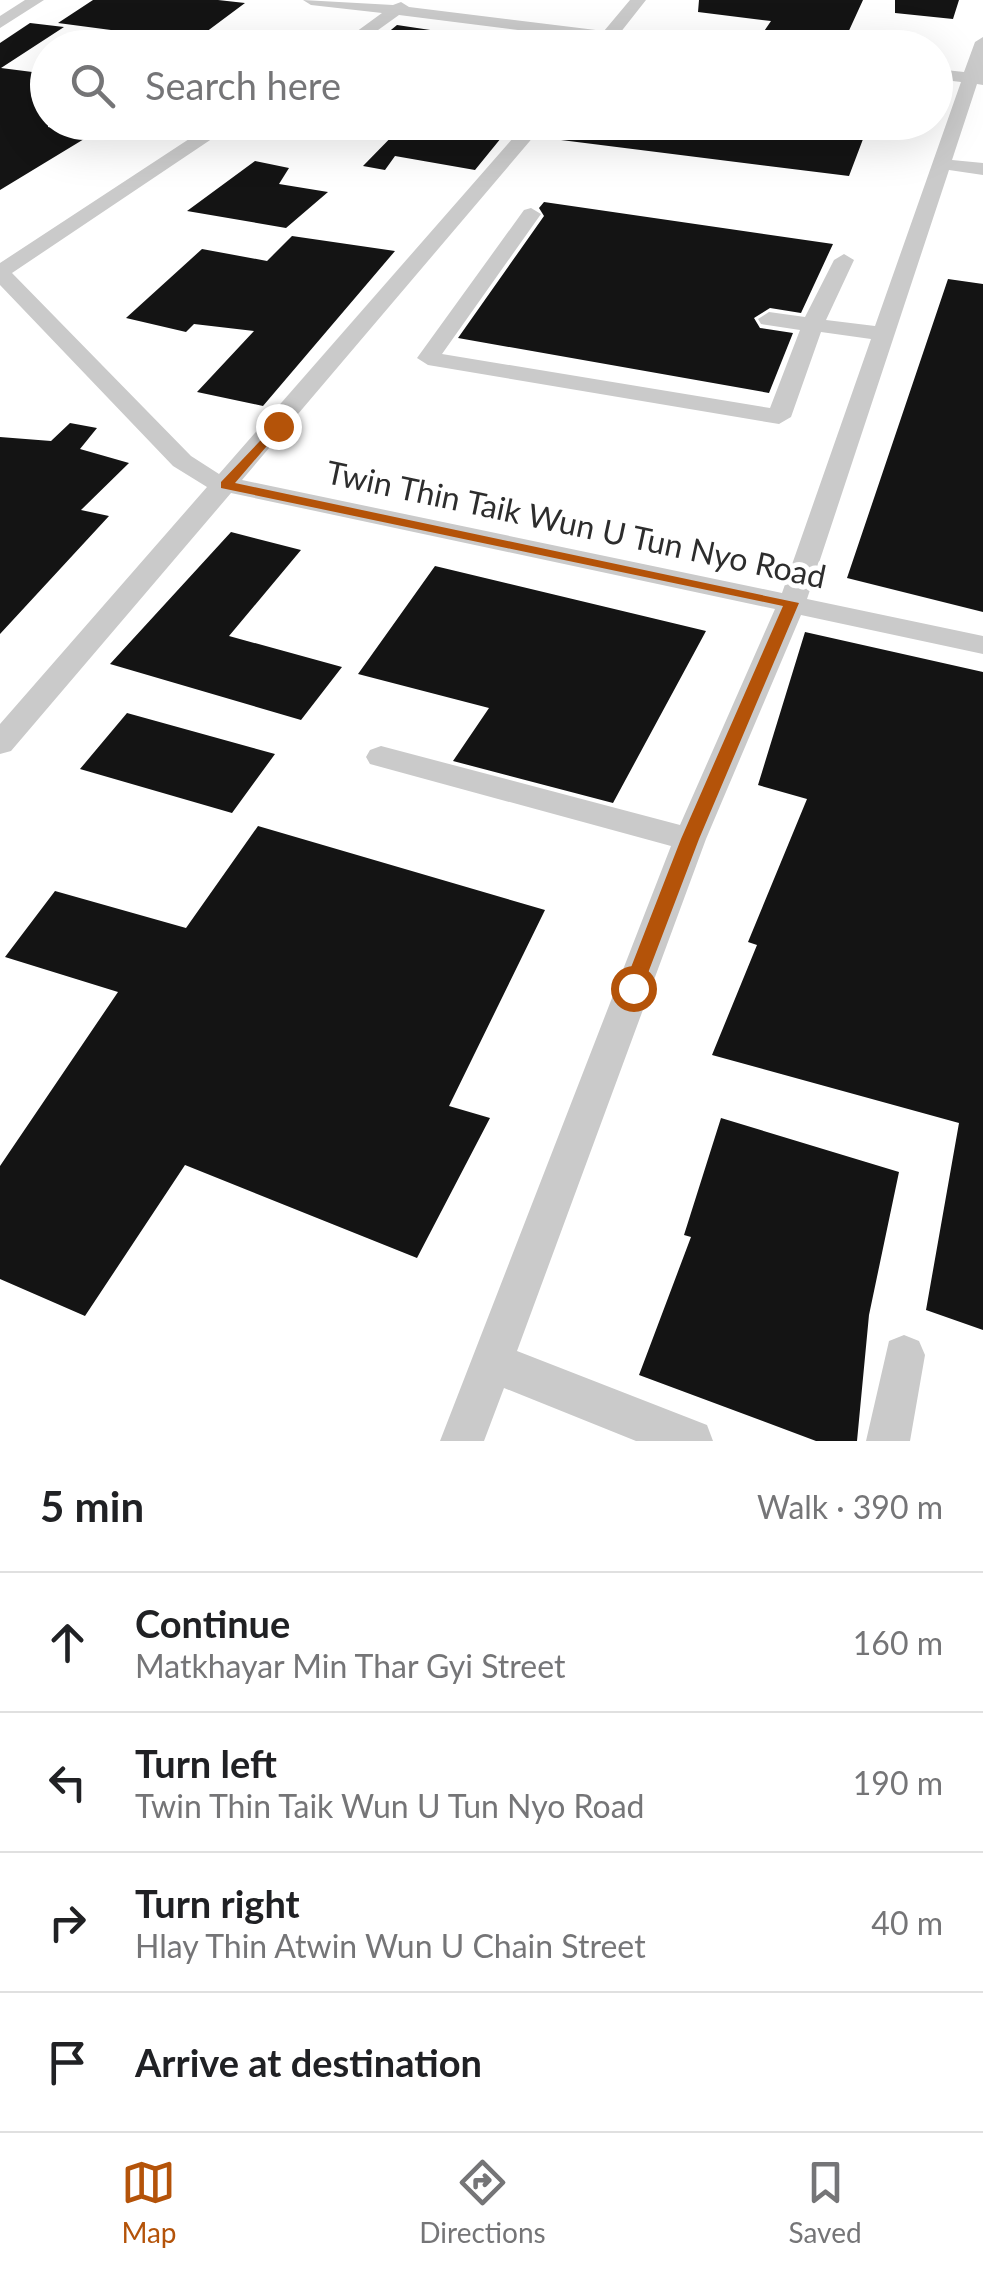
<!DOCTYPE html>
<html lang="en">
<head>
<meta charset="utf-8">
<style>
  :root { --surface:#fff; --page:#f2f2f2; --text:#202124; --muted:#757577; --line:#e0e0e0; --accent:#b45309 }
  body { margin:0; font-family:Lato,sans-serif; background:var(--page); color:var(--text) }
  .stop { position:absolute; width:30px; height:30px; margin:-22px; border:8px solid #b45309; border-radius:50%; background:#fff }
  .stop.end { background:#b45309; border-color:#fff; box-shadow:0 2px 10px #0008 }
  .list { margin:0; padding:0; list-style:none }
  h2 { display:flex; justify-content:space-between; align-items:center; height:130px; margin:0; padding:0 40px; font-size:42px }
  h2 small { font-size:32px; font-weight:400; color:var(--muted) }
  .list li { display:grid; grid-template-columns:65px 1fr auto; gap:30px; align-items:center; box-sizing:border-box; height:140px; padding:0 40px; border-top:2px solid var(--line) }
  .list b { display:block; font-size:38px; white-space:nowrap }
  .list p { margin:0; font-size:32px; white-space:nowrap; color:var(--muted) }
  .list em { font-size:32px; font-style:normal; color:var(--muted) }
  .icon { flex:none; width:55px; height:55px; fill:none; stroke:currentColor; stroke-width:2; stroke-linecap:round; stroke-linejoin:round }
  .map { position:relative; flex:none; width:983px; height:1441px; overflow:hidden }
  .search { position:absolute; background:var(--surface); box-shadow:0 10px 40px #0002; left:30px; right:30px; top:30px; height:110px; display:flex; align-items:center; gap:25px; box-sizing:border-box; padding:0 35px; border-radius:55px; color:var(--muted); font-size:38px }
  .sheet { height:690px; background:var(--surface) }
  nav { display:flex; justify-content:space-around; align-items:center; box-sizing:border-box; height:140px; border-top:2px solid var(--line); background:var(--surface); font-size:28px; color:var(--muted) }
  nav a { display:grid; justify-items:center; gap:5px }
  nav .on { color:var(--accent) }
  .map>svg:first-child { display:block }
  .building { fill:#141414 }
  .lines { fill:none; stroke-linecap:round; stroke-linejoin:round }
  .minor { fill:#cacaca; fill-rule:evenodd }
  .route { fill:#b45309 }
  .labels { text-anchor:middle; stroke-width:10; stroke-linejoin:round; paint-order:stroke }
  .street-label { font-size:32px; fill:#2d2d2d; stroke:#fff }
</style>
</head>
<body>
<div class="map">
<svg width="983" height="1441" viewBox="0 0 983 1441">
  <rect width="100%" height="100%" fill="#fff"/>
  <path class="building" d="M93,0h125l27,3 -51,38 -136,-18z
    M699,0h164l-22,48 -83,-8 13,-19 -73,-9z
    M895,0h64l-6,19 -58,-6z
    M30,23l34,4 -63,41 47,6v53l41,9 -89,54v-147z
    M397,25l40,6 -21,17h-47z
    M406,122h108l-39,48 -80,-14 -10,14 -22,-4z
    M573,122h266l29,4 -19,50 -288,-36z
    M255,161l34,7 -10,16 49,8 -42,36 -99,-17z
    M544,202l289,42 -32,69 -31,-5 -16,10 6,10 33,5 -24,60 -311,-55 86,-122 -5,-8z
    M292,236l103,15 -132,155 -66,-14 57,-61 -60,-7 -8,8 -60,-14 76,-69 65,12z
    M948,279l35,5v328l-136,-34z
    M70,423l27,5 -17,21 49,14 -48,47 28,6 -109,118v-197l51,4z
    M231,532l70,18 -72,86 113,31 -41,53 -191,-56z
    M435,566l271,65 -93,172 -160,-42 36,-53 -131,-34z
    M805,632l178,40v658l-57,-20 33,-187 -247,-68 45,-110 -9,-3 59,-143 -49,-14z
    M127,713l148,41 -43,59 -152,-44z
    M258,826l287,84 -96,196 41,12 -73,140 -232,-93 -100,151 -85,-37v-113l118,-174 -113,-35 50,-66 131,37z
    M721,1118l178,54 -30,143 -12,126h-41l-177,-66 52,-138 -7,-2z"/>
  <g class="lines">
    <path class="minor" d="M25,0h19l-44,28v-12z
      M303,0l90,5 8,-3 8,5 195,24 26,-31h16l-26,33 83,10 8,5h-52l-46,-6 -5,6h-17l6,-8 -198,-25 -46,33h-19l48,-35 -71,-8z
      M983,37v48l-6,-1 -25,76 31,3v12l-34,-5 -142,429 176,37v18l-182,-39 -95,224 -189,512 190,74 6,16h-77l-132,-53 -20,53h-44l231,-595 -301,-82 -4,-7 4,-7 11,-4 299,79 95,-216 -544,-116 -220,258 -11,3v-30l207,-237 -34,-21 -173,-181v-22l215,-141h22l-225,151 179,183 28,18 308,-352h19l-304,358 540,113 89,-254 -50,-7 -30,85 -12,7 -351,-59 -11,-7 107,-148 7,-2 10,6 -99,140 328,54 30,-78 -39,-6 -3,-5 11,-7 36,5 29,-57 10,-6 10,6 -28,60 49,6 86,-244 -25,-3v-10l28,3 11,-30z
      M904,1335l15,6 6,14 -15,86h-44l23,-100z"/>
  </g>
  <path class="route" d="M278,422l6,4 -49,57 564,120 -100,236 -59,155h-14l-3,-6 58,-149 102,-233 -562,-118v-6z"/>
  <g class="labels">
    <g class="street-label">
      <text transform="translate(576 525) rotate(12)" y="11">Twin Thin Taik Wun U Tun Nyo Road</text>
    </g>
  </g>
</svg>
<div class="stop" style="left:633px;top:988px"></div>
<div class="stop end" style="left:278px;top:426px"></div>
<div class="search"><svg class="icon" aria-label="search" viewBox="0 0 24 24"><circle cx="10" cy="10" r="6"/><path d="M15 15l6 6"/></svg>Search here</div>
</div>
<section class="sheet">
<h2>5 min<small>Walk · 390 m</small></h2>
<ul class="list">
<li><svg class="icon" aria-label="ahead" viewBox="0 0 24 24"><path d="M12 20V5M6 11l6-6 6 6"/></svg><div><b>Continue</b><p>Matkhayar Min Thar Gyi Street</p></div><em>160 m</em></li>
<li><svg class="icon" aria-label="left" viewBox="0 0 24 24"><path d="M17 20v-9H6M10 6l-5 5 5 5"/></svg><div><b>Turn left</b><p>Twin Thin Taik Wun U Tun Nyo Road</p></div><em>190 m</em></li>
<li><svg class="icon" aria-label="right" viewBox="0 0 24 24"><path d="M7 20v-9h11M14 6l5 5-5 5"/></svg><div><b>Turn right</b><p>Hlay Thin Atwin Wun U Chain Street</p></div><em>40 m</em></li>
<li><svg class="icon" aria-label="arrive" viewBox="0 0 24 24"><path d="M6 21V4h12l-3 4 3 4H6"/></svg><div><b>Arrive at destination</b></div></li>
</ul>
</section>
<nav>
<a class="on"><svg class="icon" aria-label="map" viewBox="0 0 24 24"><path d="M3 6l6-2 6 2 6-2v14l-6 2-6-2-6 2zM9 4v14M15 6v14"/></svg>Map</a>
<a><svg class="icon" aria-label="directions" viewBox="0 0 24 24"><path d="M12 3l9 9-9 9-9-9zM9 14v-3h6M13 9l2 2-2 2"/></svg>Directions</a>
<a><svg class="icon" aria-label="saved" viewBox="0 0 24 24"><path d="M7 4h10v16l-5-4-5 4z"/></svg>Saved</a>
</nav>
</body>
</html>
